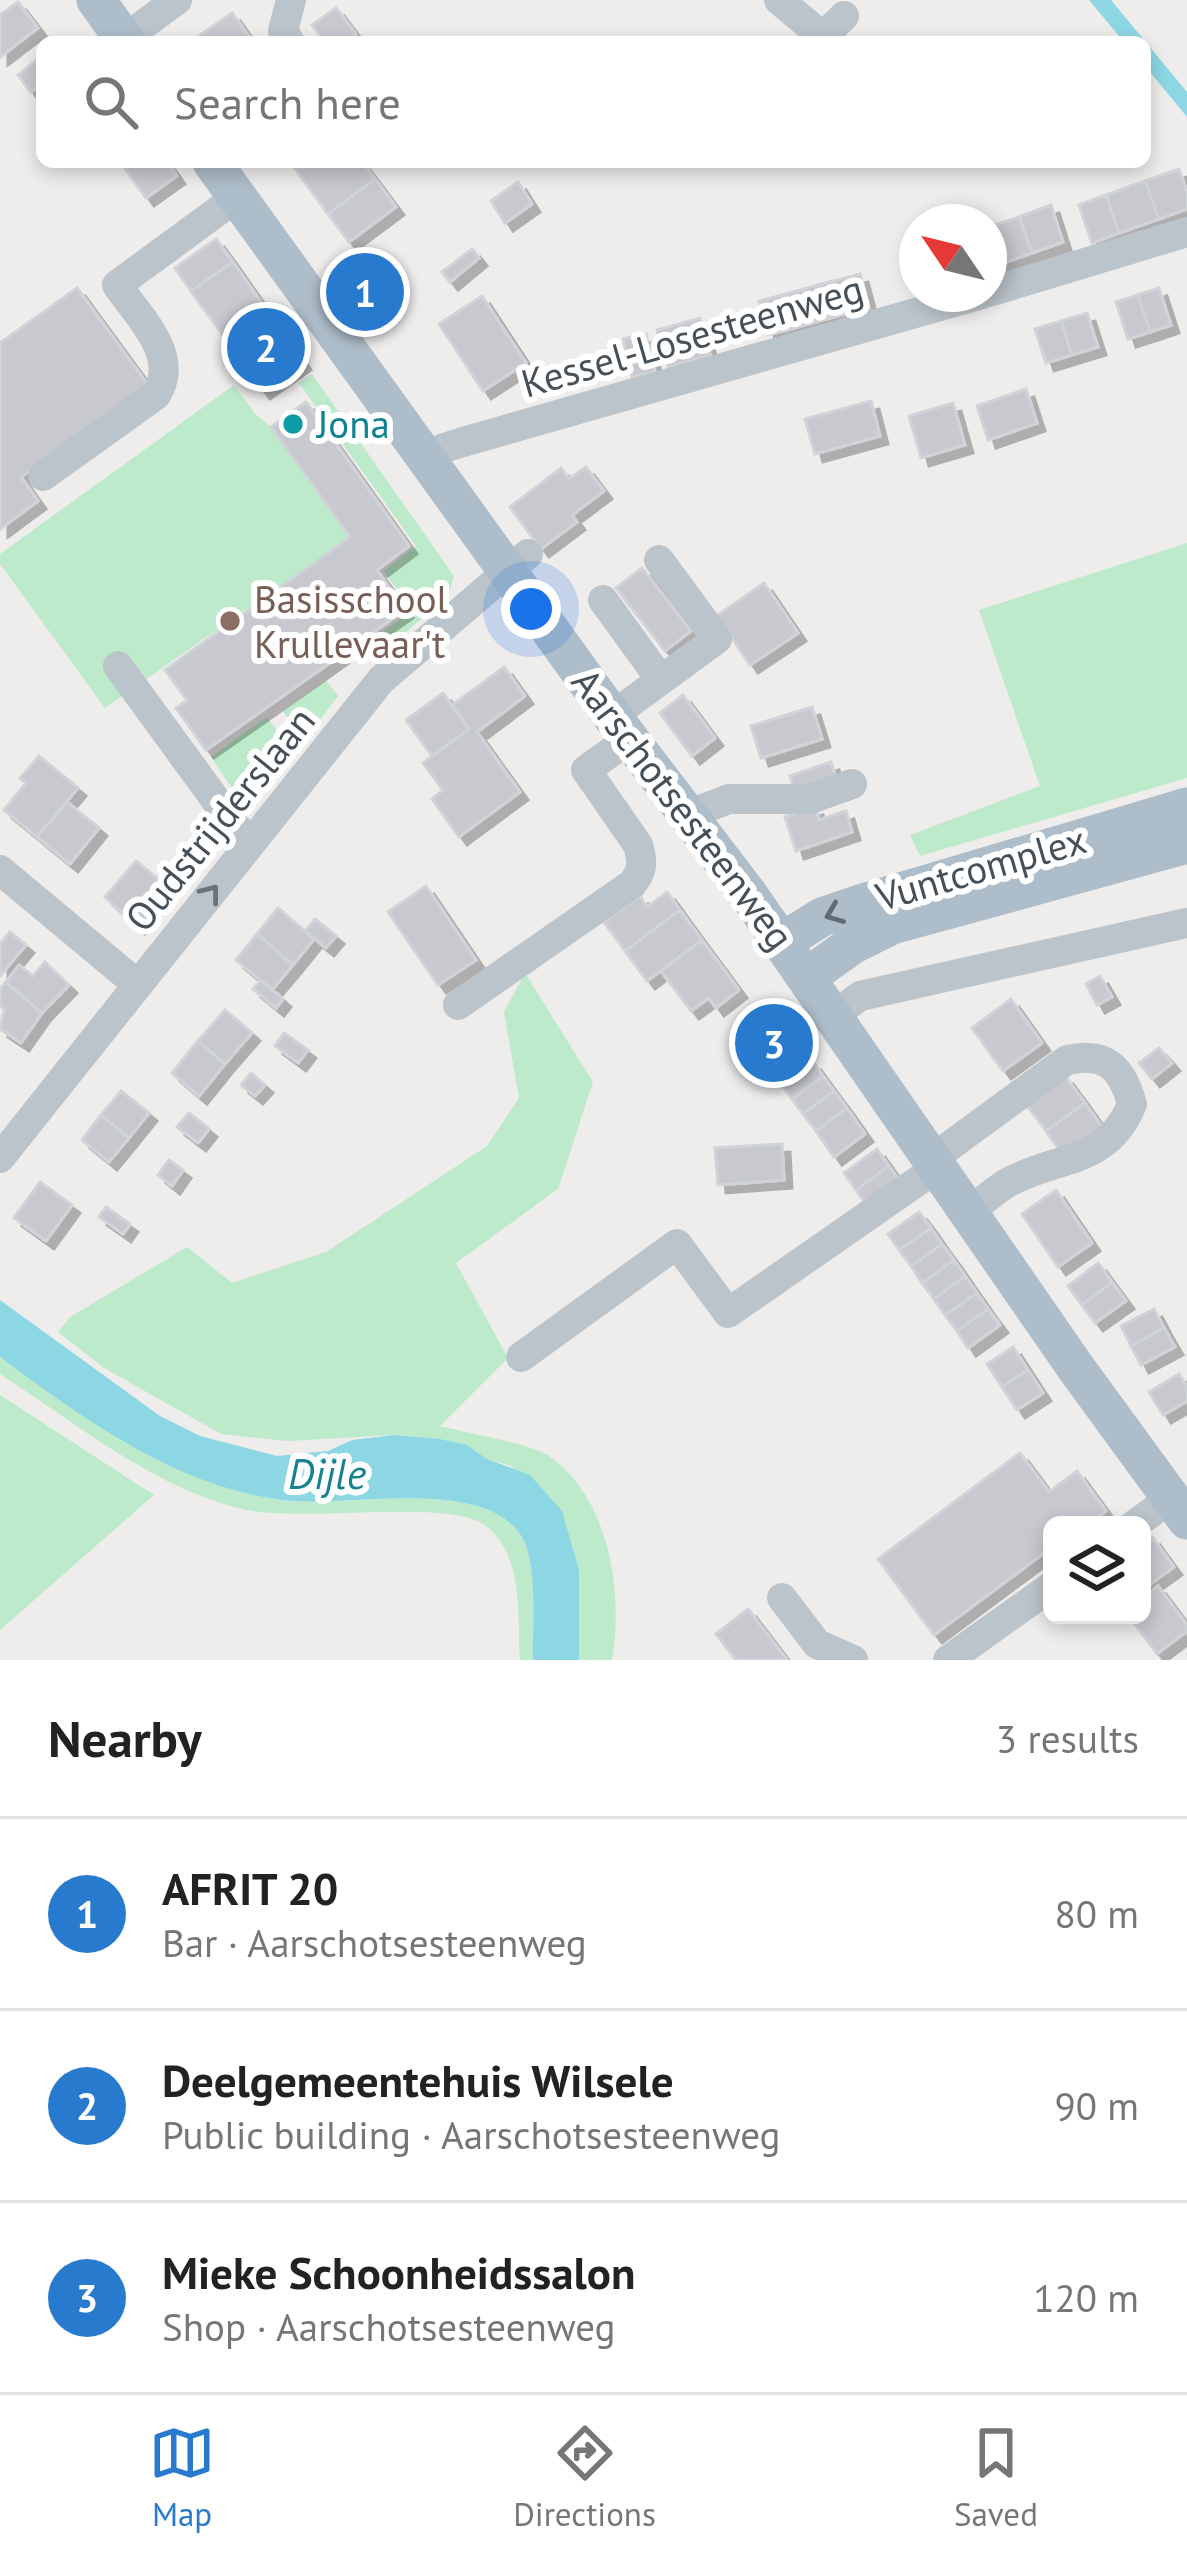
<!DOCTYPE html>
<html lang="en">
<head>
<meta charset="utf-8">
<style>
  :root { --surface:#fff; --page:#f6f6f6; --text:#222; --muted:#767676; --line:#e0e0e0; --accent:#277ace }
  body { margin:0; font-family:"PT Sans",sans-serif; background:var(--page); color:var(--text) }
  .controls { position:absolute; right:36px; bottom:36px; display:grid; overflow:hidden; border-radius:18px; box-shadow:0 6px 18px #0003 }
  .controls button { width:108px; height:108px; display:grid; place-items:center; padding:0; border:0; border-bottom:3px solid var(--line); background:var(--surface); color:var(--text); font:60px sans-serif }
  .compass { position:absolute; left:899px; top:204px; width:108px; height:108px; border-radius:50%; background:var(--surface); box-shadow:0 6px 18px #0003; rotate:305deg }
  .you { position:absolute; left:531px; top:609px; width:42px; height:42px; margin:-30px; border:9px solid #fff; border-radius:50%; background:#1a73e8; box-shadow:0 0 0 18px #1a73e833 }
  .badge { display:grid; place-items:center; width:78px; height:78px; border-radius:50%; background:var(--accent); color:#fff; font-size:39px; font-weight:700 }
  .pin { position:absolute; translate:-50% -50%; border:6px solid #fff; box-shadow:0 3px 12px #0006 }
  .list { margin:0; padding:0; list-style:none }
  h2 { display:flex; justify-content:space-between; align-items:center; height:156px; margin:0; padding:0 48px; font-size:51px }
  h2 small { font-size:39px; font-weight:400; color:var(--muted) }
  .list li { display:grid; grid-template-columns:78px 1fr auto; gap:36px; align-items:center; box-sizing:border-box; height:192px; padding:0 48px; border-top:3px solid var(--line) }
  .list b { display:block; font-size:45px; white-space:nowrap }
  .list p { margin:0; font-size:39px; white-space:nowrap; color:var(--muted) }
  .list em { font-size:39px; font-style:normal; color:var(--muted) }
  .icon { flex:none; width:66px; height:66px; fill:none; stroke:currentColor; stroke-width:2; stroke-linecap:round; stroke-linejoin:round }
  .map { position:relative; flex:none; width:1187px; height:1660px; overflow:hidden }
  .search { position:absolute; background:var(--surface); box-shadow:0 6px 18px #0003; left:36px; right:36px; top:36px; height:132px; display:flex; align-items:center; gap:30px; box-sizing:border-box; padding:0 42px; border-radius:18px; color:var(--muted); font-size:45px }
  .sheet { height:732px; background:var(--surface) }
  nav { display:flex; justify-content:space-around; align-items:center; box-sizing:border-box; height:168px; border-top:3px solid var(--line); background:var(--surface); font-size:33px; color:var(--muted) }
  nav a { display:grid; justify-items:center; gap:6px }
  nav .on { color:var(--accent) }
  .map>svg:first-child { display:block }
  .green { fill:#bdeacb }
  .water { fill:#8dd7e4 }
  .building { fill:#c7c9cf; stroke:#d0d3d7; stroke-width:3; filter:url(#shadow) }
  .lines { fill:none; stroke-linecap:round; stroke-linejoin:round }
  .minor { stroke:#bbc4ca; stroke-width:30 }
  .major { stroke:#adbdc9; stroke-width:39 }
  .oneway { stroke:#69737a }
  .oneway2 { stroke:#606b74 }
  .culture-dot { fill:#0f9aa8; stroke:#fff; stroke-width:4.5 }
  .education-dot { fill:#8d6e63; stroke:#fff; stroke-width:4.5 }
  .labels { text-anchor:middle; stroke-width:12; stroke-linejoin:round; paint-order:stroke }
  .street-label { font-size:39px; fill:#465058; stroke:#fff }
  .culture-label { font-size:39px; fill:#0d838f; stroke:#fff; text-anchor:start }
  .education-label { font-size:39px; fill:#785e54; stroke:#fff; text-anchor:start }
  .water-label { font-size:42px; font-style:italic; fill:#178093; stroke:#fff }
</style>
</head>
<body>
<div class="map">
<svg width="1187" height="1660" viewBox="0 0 1187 1660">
  <defs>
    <filter id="shadow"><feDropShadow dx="8" dy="8" stdDeviation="0" flood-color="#0004"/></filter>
  </defs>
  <rect width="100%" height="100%" fill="#efecec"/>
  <path class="green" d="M312,374l142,202 -4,14 -27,18 3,7 -52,44 -10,-14 48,-34 -28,-40 32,-25 -117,-163z
    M234,385l21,29 16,13 79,110 -245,171 -105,-144v-10z
    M1187,543v235l-267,78 -10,-21 130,-49 -61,-176z
    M326,680l12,16 -34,45 -21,-30z
    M267,717l27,37 -41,53 -10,-16 -12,-4 -20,-30z
    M525,973l68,109 -35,107 -102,74 52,95 -68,68c25,7 90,17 109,30 60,41 75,137 63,204h-33v-90l-68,-104 -24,-7 -20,-14 -27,-6 -45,-4 -107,6 -67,-7 -117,-66 -46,-36 12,-15 117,-70 45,36 94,-31 161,-106 32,-48 -15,-86z
    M0,1357c86,63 183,134 292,144 60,5 189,-23 228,33 19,27 12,93 13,126h-13c-3,-44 5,-108 -37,-136 -38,-25 -180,-2 -236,-14 -90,-19 -171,-87 -247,-136z
    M0,1395l154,100 -154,135z"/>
  <path class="water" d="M1089,0h22l76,92v25l-42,-51v-24h-21z
    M0,1300l160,116 40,20 77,20 51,-5 24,-11 43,-5 45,4 27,6 20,14 43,16 32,36 17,59v90h-46c-1,-33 6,-99 -13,-126 -39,-56 -168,-28 -228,-33 -109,-10 -206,-80 -292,-144z"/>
  <path class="building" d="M18,2l20,26 -38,29v-42z
    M336,8l20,26 -11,8h-20l-13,-17z
    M232,13l21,29h-48l-5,-7z
    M42,56v27l-11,9 -13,-17z
    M131,162h36l10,14 -31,22 -22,-31z
    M290,162h72l13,17 -47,35z
    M1179,169l8,24v16l-28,10 -14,-38z
    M375,179l21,28 -47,35 -21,-28z
    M1145,181l14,38 -40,14 -13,-38z
    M518,182l14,22 -27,19 -14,-22z
    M1106,195l13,38 -27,10 -13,-38z
    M1051,205l12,37 -31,11 -13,-36z
    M1019,217l13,36 -32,11 -11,-37z
    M216,239l17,23 -42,29 -16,-23z
    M472,249l7,9 -29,24 -8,-10z
    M371,261l25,40 -25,16 -25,-40z
    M233,262l32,46 -41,29 -33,-46z
    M860,274l9,34 -39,10 -9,-34z
    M821,284l9,34 -39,11 -9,-34z
    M77,288l71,97 -127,92 17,24 -38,28v-186z
    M1159,288l12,37 -21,7 -12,-37z
    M782,295l9,34 -23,6 -9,-34z
    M1138,295l12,37 -22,7 -12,-37z
    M482,296l44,67 -43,28 -44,-67z
    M265,308l38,54 -41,29 -38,-54z
    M1087,313l11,34 -26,8 -11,-34z
    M700,318l10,37 -21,6 -10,-37z
    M1061,321l11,34 -26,8 -11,-34z
    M679,324l10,37 -21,6 -11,-37z
    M646,334l9,38 -23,5 -9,-38z
    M1026,389l11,34 -49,17 -11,-34z
    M871,401l9,35 -65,18 -10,-35z
    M306,402l103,144 -32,24 28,40 -199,140 -30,-42 11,-8 -22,-30 185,-133 -79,-110z
    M953,403l12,42 -44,13 -12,-42z
    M586,467l18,24 -32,24 5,7 -36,27 -31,-42 51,-39 8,11z
    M642,568l49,63 -26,20 -49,-63z
    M764,583l34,50 -48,32 -33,-49z
    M504,667l21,29 -48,36 43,60 -61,45 -27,-38 11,-9 -20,-27 46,-34 -17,-24z
    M443,693l26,36 -37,27 -26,-36z
    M683,695l32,43 -23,18 -32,-43z
    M812,707l10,32 -61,19 -10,-32z
    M39,756l39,32 -41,49 -33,-27 22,-27 -6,-5z
    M831,762l6,20 -41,13 -6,-19z
    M67,802l32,26 -29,36 -33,-27z
    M815,807l4,13 27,-9 6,21 -56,19 -11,-34z
    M136,861l33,27 -32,38 -32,-29z
    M426,886l50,74 -38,25 -50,-73z
    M667,892l13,18 -55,41 -21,-29 36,-26 7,11z
    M278,908l36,31 -21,26 -36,-31z
    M680,910l22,30 -55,41 -22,-30z
    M315,919l21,17 -10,12 -21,-17z
    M10,932l16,13 -26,31v-32z
    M257,934l36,31 -21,25 -36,-30z
    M702,940l37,50 -23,18 -7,-10 -18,13 -30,-40z
    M45,962l24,23 -27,28 -36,-31 13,-17 14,11z
    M1100,976l12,21 -15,8 -11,-21z
    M261,980l22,19 -7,9 -23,-19z
    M6,982l36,31 -21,30 -21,-14 4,-20 -4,-3v-17z
    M1011,999l31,44 -39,28 -31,-43z
    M225,1010l27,23 -27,31 -27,-23z
    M782,1023l17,23 -34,25 -17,-23z
    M284,1033l24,17 -10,13 -23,-17z
    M198,1041l27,23 -26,32 -27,-23z
    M1159,1048l13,15 -20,16 -13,-16z
    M813,1062l10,14 -31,23 -10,-14z
    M251,1073l14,12 -10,11 -14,-11z
    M823,1076l11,15 -31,23 -11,-15z
    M1065,1076l20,27 -39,28 -20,-27z
    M121,1091l28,22 -20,25 -28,-23z
    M834,1091l13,17 -31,23 -13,-17z
    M1085,1103l20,28 -39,28 -20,-28z
    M847,1108l18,26 -31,23 -18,-26z
    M189,1113l20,16 -11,14 -21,-16z
    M101,1115l28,23 -20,24 -27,-22z
    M782,1144l2,36 -66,5 -3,-37z
    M877,1149l12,17 -33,24 -12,-17z
    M169,1160l14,10 -11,16 -14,-11z
    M889,1166l12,17 -33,24 -12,-17z
    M40,1182l32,23 -26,36 -32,-23z
    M1056,1190l36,53 -34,24 -36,-53z
    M106,1207l24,17 -7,10 -24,-17z
    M919,1212l12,16 -32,22 -11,-16z
    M931,1228l11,16 -31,22 -12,-16z
    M942,1244l12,16 -32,23 -11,-17z
    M954,1260l11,16 -31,23 -12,-16z
    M1098,1263l14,19 -30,23 -14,-19z
    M965,1276l12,17 -32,22 -11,-16z
    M1112,1282l14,19 -31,22 -13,-18z
    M977,1293l11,16 -31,22 -12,-16z
    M988,1309l12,16 -32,23 -11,-17z
    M1154,1309l10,19 -33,18 -10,-20z
    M1164,1328l11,19 -34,18 -10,-19z
    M1013,1347l15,23 -26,17 -15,-23z
    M1028,1370l15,23 -26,17 -15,-23z
    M1179,1374l8,13v14l-24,14 -14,-23z
    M1020,1453l29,39 28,-21 29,40 -19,14h-35v22l-118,88 -56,-76z
    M1152,1537l22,30 -32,23v-45z
    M1158,1586l29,39v6l-30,23 -29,-39h14v-16z
    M748,1609l39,51h-51l-20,-26z"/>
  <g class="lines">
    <path class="minor" d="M779,0l44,37 21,-21
      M124,39l53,-39
      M290,42l-7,-11 8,-31
      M989,292l198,-60
      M426,460l15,-11 22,-7 519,-148
      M43,476l113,-81c25,-39 -17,-78 -39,-110l120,-88
      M603,600l58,80
      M118,666l116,159 17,17
      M612,716l105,-77 -58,-79
      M687,815l42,-16h81l42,-15
      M0,870l138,115
      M458,1005l174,-121c11,-13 11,-22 6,-39l-52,-75 43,-31
      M833,1016l27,-20 327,-73
      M0,1158l381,-478 147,-126
      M932,1159l135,-99c39,-9 55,8 65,44 -25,62 -76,51 -125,79 -13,8 -26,20 -38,29
      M521,1357l156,-113 51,69 210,-146
      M1134,1525l37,-27
      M782,1598l35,46 36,16
      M948,1660l104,-74"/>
    <path class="major" d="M96,0l30,42
      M212,162l400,554 136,178 328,474 111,152
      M782,942l40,-25 38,-13 327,-97
      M807,977l45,-32 40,-20 295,-81"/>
  </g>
  <defs><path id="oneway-chevron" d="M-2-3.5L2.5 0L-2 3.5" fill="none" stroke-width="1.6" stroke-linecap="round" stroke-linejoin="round" transform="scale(3)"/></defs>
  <use class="oneway" href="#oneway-chevron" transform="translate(211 893) rotate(-52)"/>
  <use class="oneway2" href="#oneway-chevron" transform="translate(834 914) rotate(158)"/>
  <circle class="culture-dot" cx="293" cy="424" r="12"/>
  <circle class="education-dot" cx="230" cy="621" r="12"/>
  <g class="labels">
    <g class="street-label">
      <text transform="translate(692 336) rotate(-16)" y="14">Kessel-Losesteenweg</text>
      <text transform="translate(683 809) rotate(53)" y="14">Aarschotsesteenweg</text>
      <text transform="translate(220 819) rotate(-51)" y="14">Oudstrijderslaan</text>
      <text transform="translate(981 868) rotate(-16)" y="14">Vuntcomplex</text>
    </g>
    <g class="culture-label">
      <text x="317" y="438">Jona</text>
    </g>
    <g class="education-label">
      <text x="254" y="613">Basisschool<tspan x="254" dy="45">Krullevaar't</tspan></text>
    </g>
    <g class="water-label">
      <text x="327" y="1489">Dijle</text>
    </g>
  </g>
</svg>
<div class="controls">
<button><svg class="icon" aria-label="layers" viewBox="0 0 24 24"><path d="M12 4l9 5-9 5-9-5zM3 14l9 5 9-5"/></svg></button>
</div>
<svg class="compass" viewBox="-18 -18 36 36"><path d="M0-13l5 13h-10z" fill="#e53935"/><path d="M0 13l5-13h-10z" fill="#767676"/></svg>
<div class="you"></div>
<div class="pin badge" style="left:365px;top:292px">1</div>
<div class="pin badge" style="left:266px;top:347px">2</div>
<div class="pin badge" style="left:774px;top:1043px">3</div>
<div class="search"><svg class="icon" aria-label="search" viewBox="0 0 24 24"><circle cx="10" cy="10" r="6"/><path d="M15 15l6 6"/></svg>Search here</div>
</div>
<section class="sheet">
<h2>Nearby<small>3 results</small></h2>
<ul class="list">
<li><span class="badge">1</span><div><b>AFRIT 20</b><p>Bar · Aarschotsesteenweg</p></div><em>80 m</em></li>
<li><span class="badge">2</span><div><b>Deelgemeentehuis Wilsele</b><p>Public building · Aarschotsesteenweg</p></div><em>90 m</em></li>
<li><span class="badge">3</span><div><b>Mieke Schoonheidssalon</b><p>Shop · Aarschotsesteenweg</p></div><em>120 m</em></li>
</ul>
</section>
<nav>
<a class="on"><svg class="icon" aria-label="map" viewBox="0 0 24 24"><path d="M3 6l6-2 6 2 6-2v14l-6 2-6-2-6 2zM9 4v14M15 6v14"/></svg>Map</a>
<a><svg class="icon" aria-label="directions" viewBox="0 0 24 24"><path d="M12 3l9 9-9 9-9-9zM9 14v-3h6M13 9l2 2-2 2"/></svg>Directions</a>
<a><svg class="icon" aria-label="saved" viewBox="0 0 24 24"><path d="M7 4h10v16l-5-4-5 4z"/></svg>Saved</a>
</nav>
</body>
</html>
